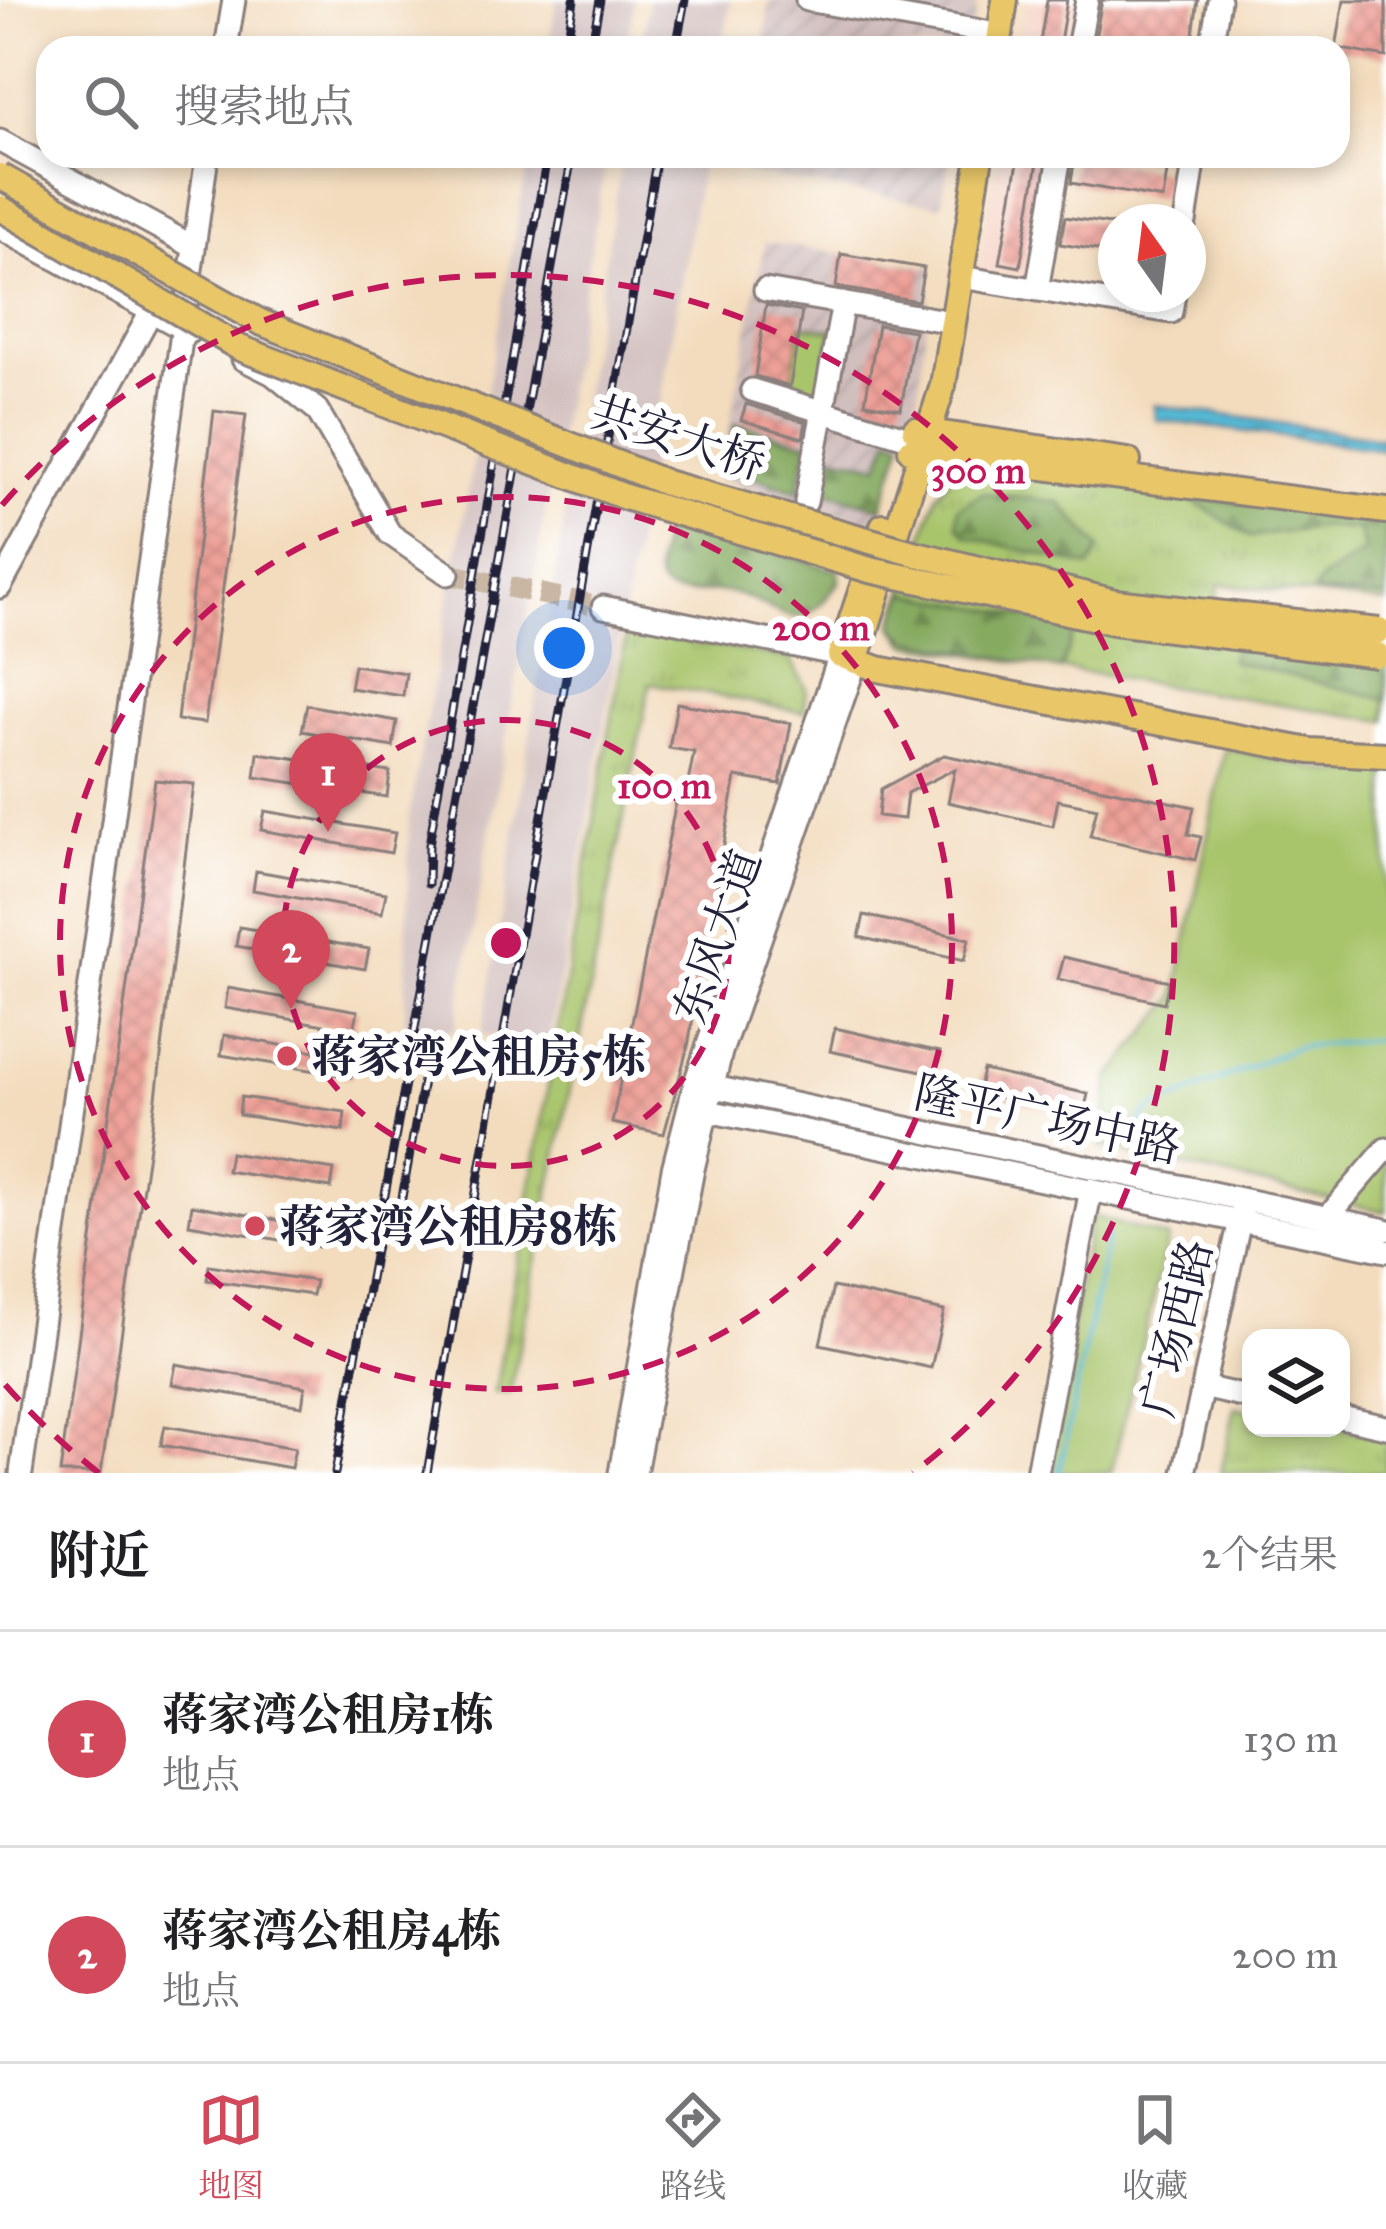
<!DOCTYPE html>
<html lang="zh">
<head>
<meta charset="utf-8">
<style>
  :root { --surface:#fff; --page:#f6f6f6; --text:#202124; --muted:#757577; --line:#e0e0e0; --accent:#d1495b }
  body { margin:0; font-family:"IM FELL Great Primer","Noto Serif SC",serif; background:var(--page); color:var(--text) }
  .controls { position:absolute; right:36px; bottom:36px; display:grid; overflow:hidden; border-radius:24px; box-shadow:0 6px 18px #0003 }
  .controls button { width:108px; height:108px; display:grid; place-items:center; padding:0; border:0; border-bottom:3px solid var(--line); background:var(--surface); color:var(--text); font:60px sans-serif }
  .compass { position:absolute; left:1098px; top:204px; width:108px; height:108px; border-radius:50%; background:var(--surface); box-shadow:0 6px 18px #0003; rotate:346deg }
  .you { position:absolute; left:564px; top:648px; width:42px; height:42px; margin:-30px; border:9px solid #fff; border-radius:50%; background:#1a73e8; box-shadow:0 0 0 18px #1a73e833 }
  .badge { display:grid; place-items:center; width:78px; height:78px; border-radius:50%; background:var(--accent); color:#fff; font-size:39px; font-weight:700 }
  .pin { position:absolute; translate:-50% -99px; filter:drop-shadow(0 3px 6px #0008) }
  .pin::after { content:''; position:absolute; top:63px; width:42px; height:36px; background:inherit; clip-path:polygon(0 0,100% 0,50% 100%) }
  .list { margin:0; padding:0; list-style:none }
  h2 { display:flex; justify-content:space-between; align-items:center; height:156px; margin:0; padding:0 48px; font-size:51px }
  h2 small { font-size:39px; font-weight:400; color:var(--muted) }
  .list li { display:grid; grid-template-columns:78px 1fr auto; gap:36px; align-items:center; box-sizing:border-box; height:216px; padding:0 48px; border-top:3px solid var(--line) }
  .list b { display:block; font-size:45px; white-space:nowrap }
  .list p { margin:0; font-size:39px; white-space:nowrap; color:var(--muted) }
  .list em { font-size:39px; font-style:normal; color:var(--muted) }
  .icon { flex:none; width:66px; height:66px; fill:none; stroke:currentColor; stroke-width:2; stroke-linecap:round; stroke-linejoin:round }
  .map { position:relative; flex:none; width:1386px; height:1473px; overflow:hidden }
  .search { position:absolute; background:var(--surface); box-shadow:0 6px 18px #0003; left:36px; right:36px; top:36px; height:132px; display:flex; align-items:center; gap:30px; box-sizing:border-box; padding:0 42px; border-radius:36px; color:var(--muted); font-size:45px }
  .sheet { height:588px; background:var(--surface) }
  nav { display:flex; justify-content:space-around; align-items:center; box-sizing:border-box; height:168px; border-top:3px solid var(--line); background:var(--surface); font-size:33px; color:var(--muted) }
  nav a { display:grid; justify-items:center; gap:6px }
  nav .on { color:var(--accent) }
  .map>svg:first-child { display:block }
  .built { fill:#f6d2c4 }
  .industrial { fill:url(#industrial-furrows) }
  .railway { fill:#d1bfbe }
  .grass { fill:url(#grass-tufts); stroke:#667454; stroke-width:3 }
  .forest { fill:url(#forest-firs); stroke:#54664e; stroke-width:3 }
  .park { fill:#a9c56c; stroke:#667454; stroke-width:3 }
  .water { fill:url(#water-waves); stroke:#3c6e88; stroke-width:3 }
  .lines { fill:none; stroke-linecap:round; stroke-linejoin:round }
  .stream { stroke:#57b9d5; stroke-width:4.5 }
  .building { fill:url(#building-cross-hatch) }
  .minor-tunnel { stroke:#c9b7a3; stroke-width:21; stroke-dasharray:21 10; stroke-linecap:butt }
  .minor-casing { stroke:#8a7f7c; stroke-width:27 }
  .major-casing { stroke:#8a7f7c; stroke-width:30 }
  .minor { stroke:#fff; stroke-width:21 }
  .major { stroke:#e9c769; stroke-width:24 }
  .rail-casing { stroke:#22223b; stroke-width:9 }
  .rail { stroke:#fff; stroke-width:4.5; stroke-dasharray:14; stroke-linecap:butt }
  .major-bridge-casing { stroke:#8a7f7c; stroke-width:30; stroke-linecap:butt }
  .major-bridge { stroke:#e9c769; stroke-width:24 }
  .ring { fill:none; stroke:#c2185b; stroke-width:6; stroke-dasharray:21 15 }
  .poi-dot { fill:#d1495b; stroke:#fff; stroke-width:4.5 }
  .labels { text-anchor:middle; stroke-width:12; stroke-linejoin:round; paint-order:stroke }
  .street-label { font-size:45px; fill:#22223b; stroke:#fff }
  .poi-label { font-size:45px; font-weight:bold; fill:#22223b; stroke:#fff; text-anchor:start }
  .centre { fill:#c2185b; stroke:#fff; stroke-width:6 }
  .ring-label { font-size:36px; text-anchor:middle; font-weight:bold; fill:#c2185b; stroke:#fff; stroke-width:12; stroke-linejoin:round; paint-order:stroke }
</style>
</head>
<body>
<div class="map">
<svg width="1386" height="1473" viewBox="0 0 1386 1473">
  <defs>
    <pattern id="industrial-furrows" width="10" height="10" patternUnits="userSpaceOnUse" patternTransform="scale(3)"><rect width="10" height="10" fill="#d1bfbe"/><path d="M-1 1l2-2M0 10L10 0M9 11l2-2" fill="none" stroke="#b3a4a4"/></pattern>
    <pattern id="grass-tufts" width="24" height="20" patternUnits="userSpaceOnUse" patternTransform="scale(3)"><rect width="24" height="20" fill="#a9c56c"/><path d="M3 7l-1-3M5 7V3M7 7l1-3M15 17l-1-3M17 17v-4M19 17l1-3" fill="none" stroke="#91a95e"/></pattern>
    <pattern id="forest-firs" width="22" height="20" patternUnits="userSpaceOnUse" patternTransform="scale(3)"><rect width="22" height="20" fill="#86aa60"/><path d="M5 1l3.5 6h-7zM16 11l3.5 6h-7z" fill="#6d8a50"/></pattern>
    <pattern id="water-waves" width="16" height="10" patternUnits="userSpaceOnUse" patternTransform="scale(3)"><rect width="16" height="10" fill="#57b9d5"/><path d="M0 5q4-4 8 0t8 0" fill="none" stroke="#4896ae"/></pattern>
    <pattern id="building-cross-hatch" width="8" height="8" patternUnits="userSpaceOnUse" patternTransform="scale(3)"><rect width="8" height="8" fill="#eea198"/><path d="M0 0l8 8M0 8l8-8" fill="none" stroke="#cc8a84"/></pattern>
  </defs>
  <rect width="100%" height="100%" fill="#fff"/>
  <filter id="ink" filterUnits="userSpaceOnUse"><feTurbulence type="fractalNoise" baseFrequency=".00833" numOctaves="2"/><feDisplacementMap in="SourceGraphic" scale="24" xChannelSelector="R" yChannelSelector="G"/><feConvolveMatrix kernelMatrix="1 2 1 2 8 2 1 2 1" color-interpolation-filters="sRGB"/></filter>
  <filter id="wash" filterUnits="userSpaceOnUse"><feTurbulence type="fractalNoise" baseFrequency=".004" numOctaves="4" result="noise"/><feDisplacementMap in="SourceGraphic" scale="48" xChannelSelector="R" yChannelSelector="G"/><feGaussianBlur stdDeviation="2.7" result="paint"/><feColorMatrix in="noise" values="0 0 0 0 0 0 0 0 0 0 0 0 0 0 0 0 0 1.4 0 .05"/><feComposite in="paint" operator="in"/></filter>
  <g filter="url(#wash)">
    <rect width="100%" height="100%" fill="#f3dcbd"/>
    <path class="built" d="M1025,0h56l-8,48h-56z
      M998,156h57l-21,122 -55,-7z"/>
    <path class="industrial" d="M770,0h208l-9,48h-206z
      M746,156h204l-9,50 -197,-34z
      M765,242l167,25 -13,125 -43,134 -157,-47z"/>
    <path class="railway" d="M557,0h77l-8,48h-78z
      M649,0h82l-9,48h-81z
      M529,156h78l-152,875 -50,-8 4,-205z
      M622,156h81l-154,888 -67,-9z"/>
    <path class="grass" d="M970,468l416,49v86l-167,-19 -9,57 176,18v62l-479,-77 -14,-19 44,-130 12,-16z
      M627,630l163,29 17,30 -3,23 -154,-29 -140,711 -15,-1z
      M1235,1407l16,4v17h86l49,10v35h-165z"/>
    <path class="forest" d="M735,424l74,19 -11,48 -73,-22z
      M890,437l13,4 -21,67 -63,-18 6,-37 54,12z
      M982,493l77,9 41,46 -10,19 -123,-31 -9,-10v-18z
      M1187,497l199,19v81l-73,-4 9,-14 43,-28 -6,-21 -35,-3 -74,10z
      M684,524l155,47 1,10c-44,60 -50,30 -104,13 -37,-12 -102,30 -71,-63z
      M906,593l170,33 -15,44 -154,-31 -14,-14z
      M1234,648l152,16v35l-155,-38z"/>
    <path class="park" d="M801,325l32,5 -12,72 -32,-5z
      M1225,748l106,24 55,-1v441l-284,-64 8,-71 65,-79z
      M1091,1216l77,22 -57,235h-66z"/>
    <path class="water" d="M1155,405l231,34v11l-230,-30z"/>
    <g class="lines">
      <path class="stream" d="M1133,1132l17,-22 146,-63 90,-8
        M1059,1473l49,-239"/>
    </g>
    <g id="blocks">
      <path class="building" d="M1047,0h20l-8,48h-20z
        M1102,0h96l-7,48 -96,-9z
        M1344,0h42v57l-50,-9z
        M1019,156h20l-19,111 -20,-4z
        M1075,156l92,16 -4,27 -92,-16z
        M1065,217l51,8v28l-56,-9z
        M841,254l83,14 -6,33 -82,-14z
        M766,305l36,7 -12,74 -35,-10z
        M878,325l36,6 -13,78 -36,-6z
        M746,404l60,18 -3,16 -62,-18z
        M214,411l32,4 -41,308 -28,-3z
        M354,665l52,8 -3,23 -53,-8z
        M677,703l114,20 -11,61 -44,-7 -48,269 -24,88 -52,-11 67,-336 8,1 7,-36 -25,-4z
        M307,705l90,16 -4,26 -91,-16z
        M258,753l132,19 -3,25 -132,-20z
        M944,755l250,52 -6,27 13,3 -6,23 -105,-24 7,-28 -39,-8 -5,26 -105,-24 7,-33 -48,24 -3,26 -26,-3 3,-27z
        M155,780l39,4 -38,314 -55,375h-41z
        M265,811l130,22 -4,20 -130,-23z
        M256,871l130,22 -4,20 -129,-23z
        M864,915l105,24 -5,22 -105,-24z
        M239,927l130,22 -4,20 -129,-23z
        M1064,957l105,24 -5,22 -106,-24z
        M228,988l130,23 -4,19 -129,-22z
        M835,1028l105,24 -5,22 -105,-23z
        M224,1035l130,23 -3,19 -130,-22z
        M983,1070l105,24 -5,22 -105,-24z
        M241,1097l104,15 -2,19 -104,-16z
        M230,1153l104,17 -3,18 -104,-17z
        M192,1205l130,23 -3,19 -130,-23z
        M209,1265l106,16 -3,14 -105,-15z
        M833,1287l111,24 -13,57 -111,-24z
        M176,1364l129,23 -3,19 -130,-22z
        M165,1426l130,22 -4,20 -130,-23z"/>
    </g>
  </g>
  <g filter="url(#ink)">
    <use href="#blocks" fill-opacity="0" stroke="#8a7f7c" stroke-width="3"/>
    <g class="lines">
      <path class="minor-tunnel" d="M448,574l155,33"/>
      <g class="minor-casing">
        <path id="minor" d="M807,0l179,32
          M226,48l8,-48
          M1078,48l9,-48
          M1211,48l8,-48
          M0,141l192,105
          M1185,222l10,-66
          M0,228l189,104
          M961,277l210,35 3,-18
          M765,290l175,30
          M1037,290l23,-134
          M243,359l30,15 44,36 73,124 58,40
          M752,390l160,49
          M806,502l37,-199
          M0,587l151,-275
          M603,607l237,48 -145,428 -22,86 -53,304
          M700,1084l686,146
          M693,1108l693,143
          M1327,1218l59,-69
          M1203,1387l48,11
          M1341,1417l45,10
          M21,1473l186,-1317
          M635,1473l58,-304 28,-117 135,-391
          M1037,1473l54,-284
          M1184,1473l59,-266"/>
      </g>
      <g class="major-casing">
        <path id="major" d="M998,48l7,-48
          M915,430l213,31
          M911,450l475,61
          M840,655l38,14 432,82 76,4
          M840,655l43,-129
          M856,661l87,-276 37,-229"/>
      </g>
      <use href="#minor" class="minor"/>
      <use href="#major" class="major"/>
      <g class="rail-casing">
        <path id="rail" d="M566,48l8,-48
          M591,48l9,-48
          M676,48l9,-48
          M428,884l1,-39 118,-689
          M396,1231l34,-189
          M335,1473l237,-1317
          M427,1473l230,-1317"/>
      </g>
      <use href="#rail" class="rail"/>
      <g class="major-bridge-casing">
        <path id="major-bridge" d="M0,176l260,146 406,161 247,70 202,49 264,29
          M0,208l240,140 385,149 245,73 244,52 263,33"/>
      </g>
      <use href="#major-bridge" class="major-bridge"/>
    </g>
  </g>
  <g class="ring">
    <circle cx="506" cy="943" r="223"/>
    <circle cx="506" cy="943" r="446"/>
    <path d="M99 1473A668 668 0 0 1 2 1381M2 505A668 668 0 1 1 913 1473"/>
  </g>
  <g class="poi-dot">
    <circle cx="287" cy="1056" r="12"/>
    <circle cx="255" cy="1226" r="12"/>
  </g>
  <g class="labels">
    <g class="street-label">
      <text transform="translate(679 437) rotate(18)" y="16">共安大桥</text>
      <text transform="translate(717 936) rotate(-71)" y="16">东风大道</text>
      <text transform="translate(1048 1119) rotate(12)" y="16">隆平广场中路</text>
      <text transform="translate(1176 1328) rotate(-77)" y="16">广场西路</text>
    </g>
    <g class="poi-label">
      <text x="311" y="1072">蒋家湾公租房5栋</text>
      <text x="279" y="1242">蒋家湾公租房8栋</text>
    </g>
  </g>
  <circle cx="506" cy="943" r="18" class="centre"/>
  <g class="ring-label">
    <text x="978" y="483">300 m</text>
    <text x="821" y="640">200 m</text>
    <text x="664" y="798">100 m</text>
  </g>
</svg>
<div class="controls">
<button><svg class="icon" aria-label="layers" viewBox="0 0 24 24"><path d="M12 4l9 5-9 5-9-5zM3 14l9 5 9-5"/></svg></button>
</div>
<svg class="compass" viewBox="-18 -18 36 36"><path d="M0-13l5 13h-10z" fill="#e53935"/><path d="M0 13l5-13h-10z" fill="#757577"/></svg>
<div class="you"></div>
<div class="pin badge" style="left:328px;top:832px">1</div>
<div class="pin badge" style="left:291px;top:1009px">2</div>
<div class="search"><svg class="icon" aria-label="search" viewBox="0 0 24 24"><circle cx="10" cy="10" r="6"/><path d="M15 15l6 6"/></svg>搜索地点</div>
</div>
<section class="sheet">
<h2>附近<small>2个结果</small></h2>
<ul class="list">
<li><span class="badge">1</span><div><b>蒋家湾公租房1栋</b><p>地点</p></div><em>130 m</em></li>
<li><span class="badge">2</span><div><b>蒋家湾公租房4栋</b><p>地点</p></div><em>200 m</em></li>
</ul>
</section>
<nav>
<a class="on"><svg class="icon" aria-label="map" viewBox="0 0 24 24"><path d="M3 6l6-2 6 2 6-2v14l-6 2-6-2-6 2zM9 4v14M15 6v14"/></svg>地图</a>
<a><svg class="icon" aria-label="directions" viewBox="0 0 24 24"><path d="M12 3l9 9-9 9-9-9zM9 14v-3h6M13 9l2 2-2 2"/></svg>路线</a>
<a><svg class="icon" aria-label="saved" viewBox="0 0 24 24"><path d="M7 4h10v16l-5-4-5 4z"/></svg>收藏</a>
</nav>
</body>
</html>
